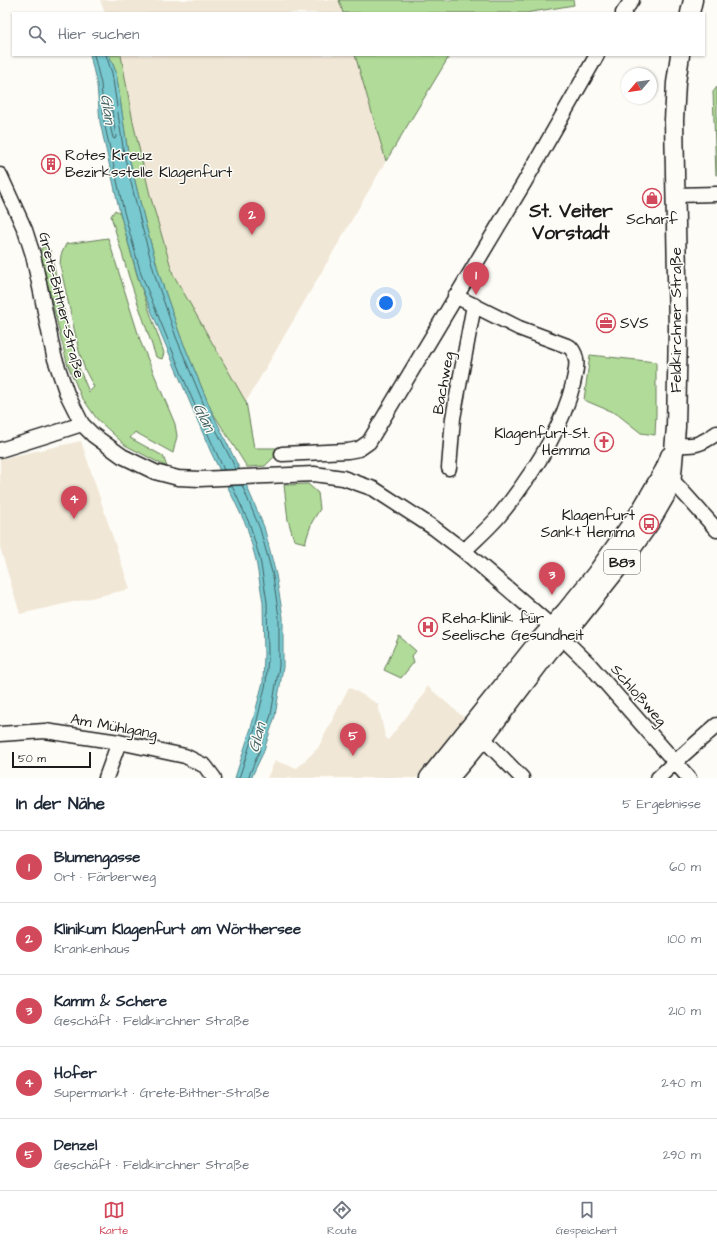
<!DOCTYPE html>
<html lang="de">
<head>
<meta charset="utf-8">
<style>
  :root { --surface:#fff; --page:#f2f2f3; --text:#1f2937; --muted:#747a83; --line:#e0e1e3; --accent:#d1495b }
  body { margin:0; font-family:"Architects Daughter",sans-serif; background:var(--page); color:var(--text) }
  .compass { position:absolute; left:621px; top:68px; width:36px; height:36px; border-radius:50%; background:var(--surface); box-shadow:0 1px 3px #0004; rotate:241deg }
  .scale { position:absolute; left:12px; bottom:10px; width:79px; box-sizing:border-box; padding-left:4px; border:2px solid #1c1c1c; border-top:0; font-size:11px; line-height:14px; white-space:nowrap; color:#1c1c1c; -webkit-text-stroke:3px #fdfcf7; paint-order:stroke }
  .you { position:absolute; left:386px; top:303px; width:14px; height:14px; margin:-10px; border:3px solid #fff; border-radius:50%; background:#1a73e8; box-shadow:0 0 0 6px #1a73e833 }
  .badge { display:grid; place-items:center; width:26px; height:26px; border-radius:50%; background:var(--accent); color:#fff; font-size:13px; font-weight:700 }
  .pin { position:absolute; translate:-50% -33px; filter:drop-shadow(0 1px 2px #0008) }
  .pin::after { content:''; position:absolute; top:21px; width:14px; height:12px; background:inherit; clip-path:polygon(0 0,100% 0,50% 100%) }
  .list { margin:0; padding:0; list-style:none }
  h2 { display:flex; justify-content:space-between; align-items:center; height:52px; margin:0; padding:0 16px; font-size:17px }
  h2 small { font-size:13px; font-weight:400; color:var(--muted) }
  .list li { display:grid; grid-template-columns:26px 1fr auto; gap:12px; align-items:center; box-sizing:border-box; height:72px; padding:0 16px; border-top:1px solid var(--line) }
  .list b { display:block; font-size:15px; white-space:nowrap }
  .list p { margin:0; font-size:13px; white-space:nowrap; color:var(--muted) }
  .list em { font-size:13px; font-style:normal; color:var(--muted) }
  .icon { flex:none; width:22px; height:22px; fill:none; stroke:currentColor; stroke-width:2; stroke-linecap:round; stroke-linejoin:round }
  .map { position:relative; flex:none; width:717px; height:778px; overflow:hidden }
  .search { position:absolute; background:var(--surface); box-shadow:0 1px 3px #0004; left:12px; right:12px; top:12px; height:44px; display:flex; align-items:center; gap:10px; box-sizing:border-box; padding:0 14px; border-radius:0px; color:var(--muted); font-size:15px }
  .sheet { height:412px; background:var(--surface) }
  nav { display:flex; justify-content:space-around; align-items:center; box-sizing:border-box; height:56px; border-top:1px solid var(--line); background:var(--surface); font-size:11px; color:var(--muted) }
  nav a { display:grid; justify-items:center; gap:2px }
  nav .on { color:var(--accent) }
  .map>svg:first-child { display:block }
  .built { fill:#f1e7d6 }
  .green { fill:#b1db98; stroke:#667c5a }
  .water { fill:#78c9d0; stroke:#538488 }
  .pier { fill:#fdfcf7 }
  .lines { fill:none; stroke-linecap:round; stroke-linejoin:round }
  .shore { stroke:#416164; stroke-width:1 }
  .minor-casing { stroke:#1c1c1c; stroke-width:17 }
  .major-casing { stroke:#1c1c1c; stroke-width:21 }
  .minor { stroke:#fdfcf7; stroke-width:14 }
  .major { stroke:#fdfcf7; stroke-width:18 }
  .labels { text-anchor:middle; stroke-width:3; stroke-linejoin:round; paint-order:stroke }
  .shield { fill:#fdfcf7; stroke:#605f5e; stroke-width:1 }
  .shield-label { font-size:14px; font-weight:bold; fill:#1c1c1c }
  .poi-label { font-size:15px; fill:#1c1c1c; stroke:#fdfcf7; text-anchor:start }
  .street-label { font-size:15px; fill:#1c1c1c; stroke:#fdfcf7 }
  .water-label { font-size:16px; font-style:italic; fill:#416164; stroke:#fdfcf7 }
  .district-label { font-size:19px; font-weight:bold; fill:#1c1c1c; stroke:#fdfcf7 }
</style>
</head>
<body>
<div class="map">
<svg width="717" height="778" viewBox="0 0 717 778">
  <rect width="100%" height="100%" fill="#fdfcf7"/>
  <filter id="ink" filterUnits="userSpaceOnUse"><feTurbulence type="fractalNoise" baseFrequency=".025" numOctaves="2"/><feDisplacementMap in="SourceGraphic" scale="8" xChannelSelector="R" yChannelSelector="G"/><feConvolveMatrix kernelMatrix="1 2 1 2 8 2 1 2 1" color-interpolation-filters="sRGB"/></filter>
  <g filter="url(#ink)">
    <path class="built" d="M100,0h473l1,5 -48,8h-421z
      M121,55h329l-64,106 -140,241 -73,-128 -23,-79 -17,-73z
      M81,441l49,148 -110,25 -20,-67v-88z
      M427,686l41,35 -52,57h-149l8,-17 22,7 21,-20 31,-61 29,17 7,32 3,4 35,-44z"/>
    <path class="green" d="M339,0h234l1,5 -48,8h-183z
      M109,55h12l12,67 17,73 23,79 73,128 8,46h29l-18,18 -18,1 -36,-57 -31,-75 -20,-58 -14,-51 -18,-73 -12,-81z
      M355,55h95l-64,106z
      M717,87v88h-1l-3,-83z
      M115,210l5,3 17,62 27,78 -2,6 -6,-2 -27,-80 -18,-61z
      M108,238l33,105 34,81 2,12 -4,17 -38,-21 -5,6 33,18 4,11 -42,-22 -28,-26 -16,-23 -14,-33 -27,-111 2,-5 2,-1 6,4 26,111 13,31 5,-5 -9,-17 -6,-19 -19,-86 1,-10 5,-11z
      M590,355l66,7v52l-1,21 -14,-2 -24,-19 -33,-14z
      M308,484l10,9 2,16 -8,13 -7,21 -11,-3 -6,-20 -4,-35z
      M399,636l17,15 -4,5 2,6 -13,16 -17,-8z"/>
    <path class="water" d="M90,55h19l7,17 12,81 18,73 14,51 20,58 31,75 28,58 25,59 12,48 7,42v50l-8,49 -12,37 -12,25h-16l16,-50 12,-46 1,-27 -1,-53 -7,-42 -9,-33 -37,-77 -70,-166 -20,-71 -20,-91 -3,-37z"/>
    <path class="pier" d="M86,0h3l6,13h-26l-3,-6z"/>
    <g class="lines">
      <path class="shore" d="M94,55l7,29 3,38 20,90 17,62 49,120 34,76
        M106,55l6,18 12,81 18,73 14,52 20,58 31,75 29,57
        M109,102l2,2 5,33 -1,2 -2,-1 -4,-17 -2,-17z
        M242,485l18,44 13,47 6,41v49l-8,49 -12,37 -11,26
        M232,486l18,39 10,34 7,43 1,53 -2,28 -11,46 -16,49"/>
      <g class="minor-casing">
        <path id="minor" d="M623,13l9,-13
          M0,175l25,55 8,25 8,37 13,64 13,38 15,30 11,11 29,21 33,16 23,6 22,1 114,-5 29,4 31,11 60,39 30,23 79,68 46,45 100,114
          M675,195l42,-1
          M455,296l64,32 51,19c10,11 6,23 3,37 -12,49 -43,94 -74,132 -11,13 -23,23 -35,35
          M675,445c20,1 25,0 42,-12
          M0,450l45,-14 37,-12
          M282,454l66,-3 11,-2 10,-7 155,-259 73,-128
          M449,468l4,-50 21,-113
          M668,474l4,6 45,50
          M476,731l46,47
          M0,734l45,-3 74,11 66,14 20,10 9,12
          M106,778l13,-36
          M658,778l17,-16 42,-37"/>
      </g>
      <g class="major-casing">
        <path id="major" d="M690,13l3,-13
          M429,778l109,-136 28,-31 30,-37 44,-62 25,-43 5,-13
          M449,778l34,-40 66,-87 23,-25 45,-57 32,-45 22,-38 5,-59 2,-98 -4,-209 2,-37 4,-28"/>
      </g>
      <use href="#minor" class="minor"/>
      <use href="#major" class="major"/>
    </g>
  </g>
  <defs>
    <g id="building-ring" transform="scale(1)"><circle r="9.5" fill="#fdfcf7" stroke="#d1495b" stroke-width="1.5"/><path d="M-4-6H4V6H1V3H-1V6H-4ZM-2.5-4.3h1.7v1.8h-1.7ZM.8-4.3h1.7v1.8H.8ZM-2.5-1h1.7V.8h-1.7ZM.8-1h1.7V.8H.8Z" fill="#d1495b"/></g>
    <g id="shop-ring" transform="scale(1)"><circle r="9.5" fill="#fdfcf7" stroke="#d1495b" stroke-width="1.5"/><path d="M-5-2.5h2.3a2.7 3.5 0 0 1 5.4 0H5L5.5 6h-11ZM-1.5-2.5h3a1.5 2.3 0 0 0-3 0Z" fill="#d1495b"/></g>
    <g id="office-ring" transform="scale(1)"><circle r="9.5" fill="#fdfcf7" stroke="#d1495b" stroke-width="1.5"/><path d="M-6-3h4V-5.5h4V-3h4V5H-6ZM-1-4.5V-3h2v-1.5ZM-6 0V1H6V0Z" fill="#d1495b"/></g>
    <g id="church-ring" transform="scale(1)"><circle r="9.5" fill="#fdfcf7" stroke="#d1495b" stroke-width="1.5"/><path d="M-1.2-6h2.4v3.5h3.3v2.4h-3.3V6h-2.4V-.1h-3.3v-2.4h3.3Z" fill="#d1495b"/></g>
    <g id="bus-ring" transform="scale(1)"><circle r="9.5" fill="#fdfcf7" stroke="#d1495b" stroke-width="1.5"/><path d="M-5-6H5V4H4V6H2V4H-2V6H-4V4H-5ZM-3.5-4V0h7V-4ZM-3.5 1.2v1.5H-2V1.2ZM2 1.2v1.5H3.5V1.2Z" fill="#d1495b"/></g>
    <g id="hospital-ring" transform="scale(1)"><circle r="9.5" fill="#fdfcf7" stroke="#d1495b" stroke-width="1.5"/><path d="M-5-5h3v3.5h4V-5h3V5h-3V1.5h-4V5h-3Z" fill="#d1495b"/></g>
  </defs>
  <g fill-rule="evenodd">
    <use href="#building-ring" x="51" y="164"/>
    <use href="#shop-ring" x="652" y="198"/>
    <use href="#office-ring" x="606" y="323"/>
    <use href="#church-ring" x="604" y="442"/>
    <use href="#bus-ring" x="649" y="524"/>
    <use href="#hospital-ring" x="428" y="627"/>
  </g>
  <g class="labels">
    <rect class="shield" x="604" y="550" width="36" height="24" rx="3"/>
    <g class="shield-label">
      <text x="622" y="567">B83</text>
    </g>
    <g class="poi-label">
      <text x="65" y="160">Rotes Kreuz<tspan x="65" dy="17">Bezirksstelle Klagenfurt</tspan></text>
      <text x="652" y="224" text-anchor="middle">Scharf</text>
      <text x="620" y="328">SVS</text>
      <text x="590" y="438" text-anchor="end">Klagenfurt-St.<tspan x="590" dy="17">Hemma</tspan></text>
      <text x="635" y="520" text-anchor="end">Klagenfurt<tspan x="635" dy="17">Sankt Hemma</tspan></text>
      <text x="442" y="623">Reha-Klinik für<tspan x="442" dy="17">Seelische Gesundheit</tspan></text>
    </g>
    <g class="street-label">
      <text transform="translate(62 305) rotate(76)" y="5">Grete-Bittner-Straße</text>
      <text transform="translate(676 320) rotate(-90)" y="5">Feldkirchner Straße</text>
      <text transform="translate(443 383) rotate(-80)" y="5">Bachweg</text>
      <text transform="translate(639 695) rotate(49)" y="5">Schloßweg</text>
      <text transform="translate(114 726) rotate(10)" y="5">Am Mühlgang</text>
    </g>
    <g class="water-label">
      <text transform="translate(109 109) rotate(82)" y="6">Glan</text>
      <text transform="translate(205 417) rotate(63)" y="6">Glan</text>
      <text transform="translate(256 737) rotate(-75)" y="6">Glan</text>
    </g>
    <g class="district-label">
      <text x="571" y="217">St. Veiter<tspan x="571" dy="22">Vorstadt</tspan></text>
    </g>
  </g>
</svg>
<svg class="compass" viewBox="-18 -18 36 36"><path d="M0-13l5 13h-10z" fill="#e53935"/><path d="M0 13l5-13h-10z" fill="#747a83"/></svg>
<div class="scale">50 m</div>
<div class="you"></div>
<div class="pin badge" style="left:476px;top:295px">1</div>
<div class="pin badge" style="left:252px;top:235px">2</div>
<div class="pin badge" style="left:552px;top:595px">3</div>
<div class="pin badge" style="left:74px;top:519px">4</div>
<div class="pin badge" style="left:353px;top:756px">5</div>
<div class="search"><svg class="icon" aria-label="search" viewBox="0 0 24 24"><circle cx="10" cy="10" r="6"/><path d="M15 15l6 6"/></svg>Hier suchen</div>
</div>
<section class="sheet">
<h2>In der Nähe<small>5 Ergebnisse</small></h2>
<ul class="list">
<li><span class="badge">1</span><div><b>Blumengasse</b><p>Ort · Färberweg</p></div><em>60 m</em></li>
<li><span class="badge">2</span><div><b>Klinikum Klagenfurt am Wörthersee</b><p>Krankenhaus</p></div><em>100 m</em></li>
<li><span class="badge">3</span><div><b>Kamm &amp; Schere</b><p>Geschäft · Feldkirchner Straße</p></div><em>210 m</em></li>
<li><span class="badge">4</span><div><b>Hofer</b><p>Supermarkt · Grete-Bittner-Straße</p></div><em>240 m</em></li>
<li><span class="badge">5</span><div><b>Denzel</b><p>Geschäft · Feldkirchner Straße</p></div><em>290 m</em></li>
</ul>
</section>
<nav>
<a class="on"><svg class="icon" aria-label="map" viewBox="0 0 24 24"><path d="M3 6l6-2 6 2 6-2v14l-6 2-6-2-6 2zM9 4v14M15 6v14"/></svg>Karte</a>
<a><svg class="icon" aria-label="directions" viewBox="0 0 24 24"><path d="M12 3l9 9-9 9-9-9zM9 14v-3h6M13 9l2 2-2 2"/></svg>Route</a>
<a><svg class="icon" aria-label="saved" viewBox="0 0 24 24"><path d="M7 4h10v16l-5-4-5 4z"/></svg>Gespeichert</a>
</nav>
</body>
</html>
